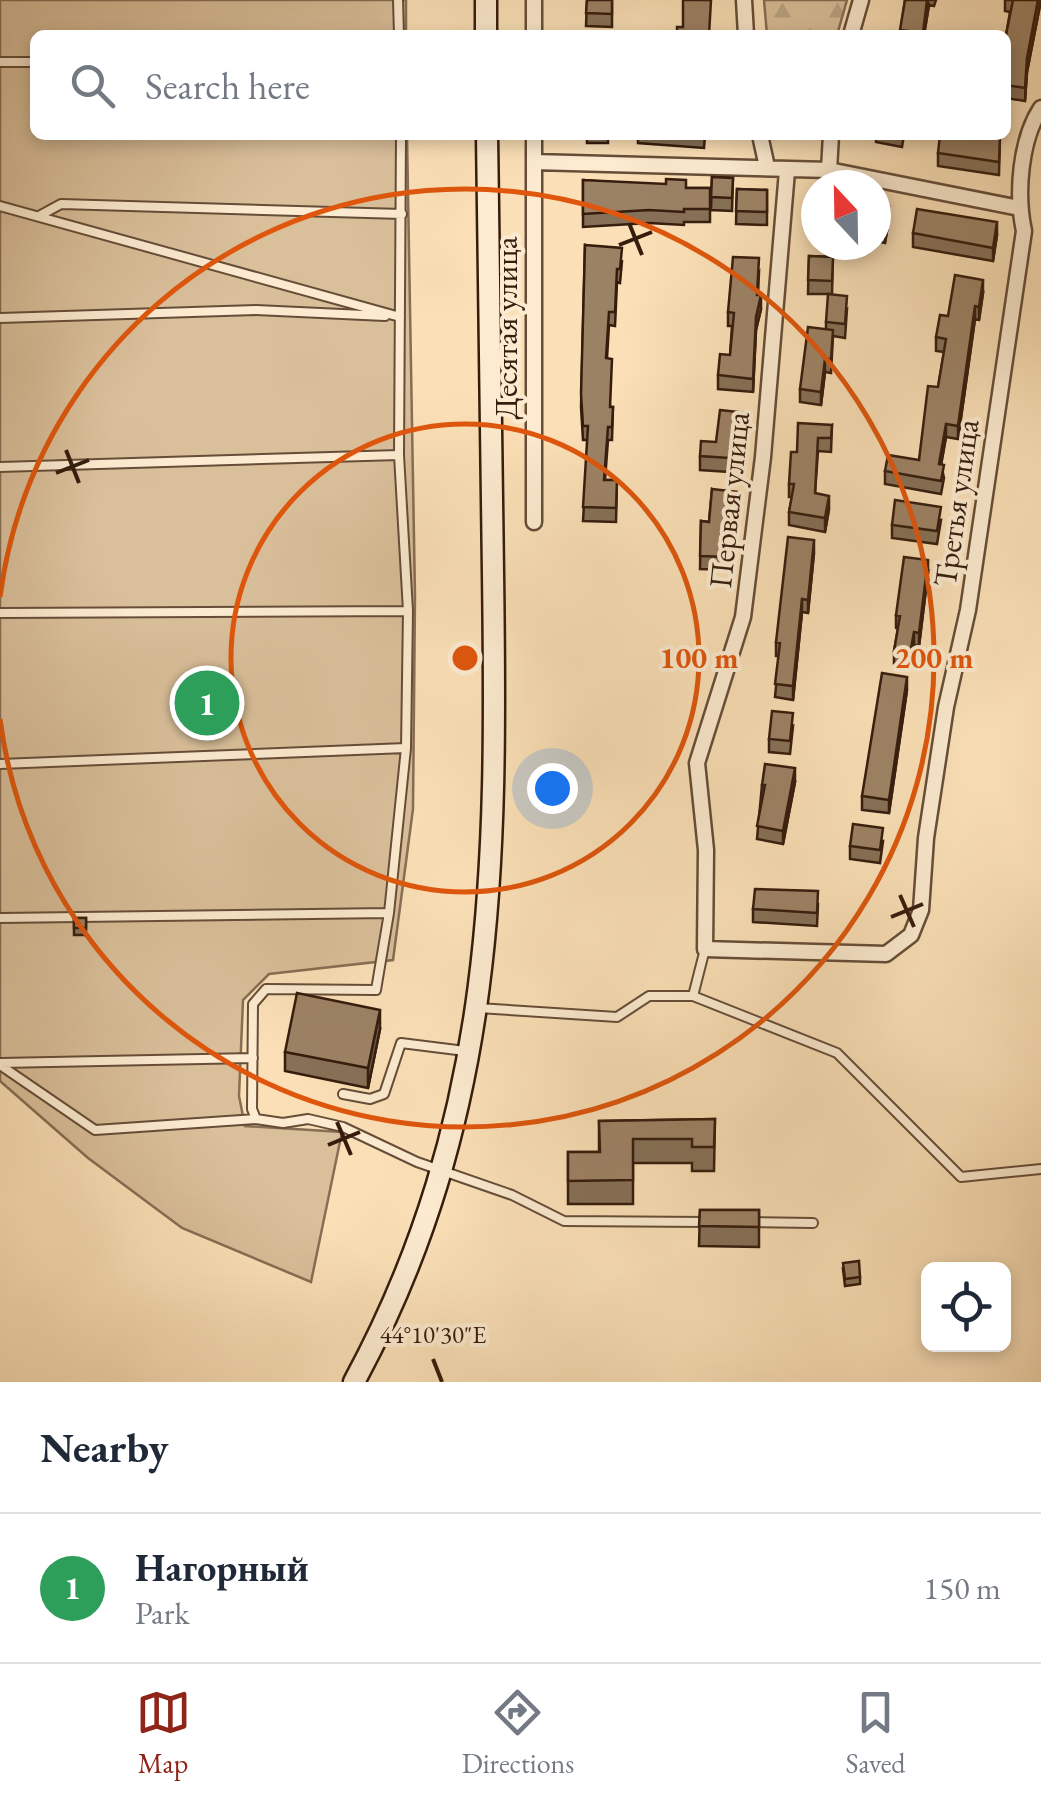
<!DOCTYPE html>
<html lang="en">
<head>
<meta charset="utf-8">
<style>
  :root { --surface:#fff; --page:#f2f2f3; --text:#1f2937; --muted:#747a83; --line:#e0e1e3; --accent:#8f2418 }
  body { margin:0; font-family:"EB Garamond",serif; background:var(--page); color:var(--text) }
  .controls { position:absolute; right:30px; bottom:30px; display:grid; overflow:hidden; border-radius:15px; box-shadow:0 5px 15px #0003 }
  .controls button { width:90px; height:90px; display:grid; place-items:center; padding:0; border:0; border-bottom:2px solid var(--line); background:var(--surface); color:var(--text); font:50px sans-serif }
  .compass { position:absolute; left:801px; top:170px; width:90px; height:90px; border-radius:50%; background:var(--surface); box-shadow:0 5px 15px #0003; rotate:338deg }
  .you { position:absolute; left:552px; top:788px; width:35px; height:35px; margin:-25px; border:8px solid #fff; border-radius:50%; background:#1a73e8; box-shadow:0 0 0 15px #1a73e833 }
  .badge { display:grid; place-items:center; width:65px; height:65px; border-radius:50%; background:var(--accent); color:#fff; font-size:32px; font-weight:700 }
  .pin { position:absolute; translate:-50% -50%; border:5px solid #fff; box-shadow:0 2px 10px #0006 }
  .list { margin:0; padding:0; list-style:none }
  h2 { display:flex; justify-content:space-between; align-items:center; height:130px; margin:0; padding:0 40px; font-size:42px }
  h2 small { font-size:32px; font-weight:400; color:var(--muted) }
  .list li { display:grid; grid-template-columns:65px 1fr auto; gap:30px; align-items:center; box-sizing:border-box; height:150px; padding:0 40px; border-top:2px solid var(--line) }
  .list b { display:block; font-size:38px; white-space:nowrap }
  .list p { margin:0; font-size:32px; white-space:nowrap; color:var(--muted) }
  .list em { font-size:32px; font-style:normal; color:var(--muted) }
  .icon { flex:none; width:55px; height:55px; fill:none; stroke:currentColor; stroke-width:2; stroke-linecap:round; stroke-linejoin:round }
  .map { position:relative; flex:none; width:1041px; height:1382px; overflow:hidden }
  .search { position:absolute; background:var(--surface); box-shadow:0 5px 15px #0003; left:30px; right:30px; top:30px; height:110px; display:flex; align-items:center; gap:25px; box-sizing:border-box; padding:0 35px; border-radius:15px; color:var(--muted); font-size:38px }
  .sheet { height:280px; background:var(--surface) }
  nav { display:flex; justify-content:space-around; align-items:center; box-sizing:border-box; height:140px; border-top:2px solid var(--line); background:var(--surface); font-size:28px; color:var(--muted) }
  nav a { display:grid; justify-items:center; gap:5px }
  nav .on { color:var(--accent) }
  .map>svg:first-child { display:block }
  .forest { fill:url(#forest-firs); stroke:#876e54; stroke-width:2.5 }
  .garden { fill:#d9bf9a; stroke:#876e54; stroke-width:2.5 }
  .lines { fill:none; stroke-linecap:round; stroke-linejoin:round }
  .lane-casing { stroke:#664d38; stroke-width:12 }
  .street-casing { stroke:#664d38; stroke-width:19 }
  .secondary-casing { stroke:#351c0d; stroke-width:25 }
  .lane { stroke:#fcebd0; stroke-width:8 }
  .street { stroke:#fcebd0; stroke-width:14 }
  .secondary { stroke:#fcebd0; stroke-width:20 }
  .wall { fill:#867057; stroke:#351c0d; stroke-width:2.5 }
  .shaded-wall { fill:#6d5b47; stroke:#351c0d; stroke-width:2.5 }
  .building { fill:#9c8265; stroke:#351c0d; stroke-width:2.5 }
  .ticks { fill:none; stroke:#351c0d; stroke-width:4 }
  .ring { fill:none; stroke:#df560c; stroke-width:5 }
  .labels { text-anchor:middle; stroke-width:8; stroke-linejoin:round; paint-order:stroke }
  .street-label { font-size:32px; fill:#351c0d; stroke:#fcebd0 }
  .ticks-label { font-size:25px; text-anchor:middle; fill:#351c0d; stroke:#fcebd0; stroke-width:8; stroke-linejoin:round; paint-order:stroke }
  .centre { fill:#df560c; stroke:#fcebd0; stroke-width:5 }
  .ring-label { font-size:30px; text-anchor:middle; font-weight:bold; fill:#df560c; stroke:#fcebd0; stroke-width:8; stroke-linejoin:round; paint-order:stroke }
</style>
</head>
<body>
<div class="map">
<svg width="1041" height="1382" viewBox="0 0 1041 1382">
  <defs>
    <pattern id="forest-firs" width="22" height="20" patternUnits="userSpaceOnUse" patternTransform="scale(2.5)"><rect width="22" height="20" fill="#d9bf9a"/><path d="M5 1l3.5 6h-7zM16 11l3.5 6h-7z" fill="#bba484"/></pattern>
  </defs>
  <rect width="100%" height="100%" fill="#fbe0b7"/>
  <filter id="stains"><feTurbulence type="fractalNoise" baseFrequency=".002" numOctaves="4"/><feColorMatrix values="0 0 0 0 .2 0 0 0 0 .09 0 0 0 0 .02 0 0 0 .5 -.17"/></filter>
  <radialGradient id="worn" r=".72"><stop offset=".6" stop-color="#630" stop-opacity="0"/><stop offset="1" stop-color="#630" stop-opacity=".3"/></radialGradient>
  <path class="forest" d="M764,0h83l-10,35h-70z"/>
  <path class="garden" d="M0,0h406v35h-371v100h372l8,461 -2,213 -20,151 -124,14 -26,26 -4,96 6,30 97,6 -31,150 -129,-54 -94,-70 -88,-77z"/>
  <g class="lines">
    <g class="lane-casing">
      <path id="lane" d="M398,0l1,35
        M0,62h35
        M401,135l-2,320 9,156 -2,137 -17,165 -13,77 -110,-1 -13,15 -1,105 4,10 27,4 25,-4 35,8 74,35 95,33 52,26 142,1
        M0,206l400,111
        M39,216l22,-12 341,10
        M0,318l256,-8 129,6
        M0,467l399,-12
        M0,613l408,-2
        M0,764l406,-16
        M0,918l389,-5
        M693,996l144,57 124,124 80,-8
        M478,1008l139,9 32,-21h44l12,-47
        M0,1063l253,-5
        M0,1065l95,65 161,-11
        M343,1094l27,5 14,-5 17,-51 64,8
        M750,1222l63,1"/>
    </g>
    <g class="street-casing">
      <path id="street" d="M534,0v35
        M744,0l2,35
        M851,35l10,-35
        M534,135v387
        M760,135l7,32
        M534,162l295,8 190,38
        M829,170l2,-35
        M787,171l-24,286 -20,160 -46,146 9,87 -1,99 181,5 25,-19 10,-25 5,-72 20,-131 22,-97 56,-379c-8,-37 -4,-91 17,-123"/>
    </g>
    <g class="secondary-casing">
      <path id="secondary" d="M486,0v35
        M354,1382c143,-264 143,-518 139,-809 -2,-146 -4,-292 -6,-438"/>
    </g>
    <use href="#lane" class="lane"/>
    <use href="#street" class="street"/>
    <use href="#secondary" class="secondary"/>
  </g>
  <path class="wall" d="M587,0h25v27l-26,-1z
    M905,0h31l-2,6 -5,-1 -5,30h-24z
    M1005,0h36l-14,72 -2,29 -19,-3v-63l4,-23 -5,-1z
    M587,135h21v8h-21z
    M638,135h67l-1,13 -66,-5z
    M876,135h28l-2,12 -26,-5z
    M1000,135l-1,40 -61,-9v-13z
    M712,177l21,1 -1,33 -21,-1z
    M583,180l103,8h24v34h-26v3l-35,-2 -66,4z
    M816,187v51l-6,-1v-13z
    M737,189l30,1v35l-31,-1z
    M876,204l13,15 -4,24 -9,-2z
    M913,233l84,2 -4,26 -80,-14z
    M585,245l37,16 -2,22 -3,-1 -2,44 -6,-1 -2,33 3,49h3l-1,33h-4l-3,40h12l-1,42 -33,-1 5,-81h-5l-2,-33z
    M809,256l24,1 -1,37h-24z
    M759,272l-1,23 3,14 -5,21 -3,62 -35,-3v-14l12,-20 2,-29h-4v-14z
    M983,293l-4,27 -4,-1 -17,120 -12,-2 -5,27 3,14 -3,16 -56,-10v-13l34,-11 19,-73 6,-35 -8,-1v-14l12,-21z
    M847,309l-2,29 -12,-2 -2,37 -6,-1 -4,33 -21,-3v-13l26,-60v-7z
    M832,425l-1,27 -13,-1 -3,42 14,16 -4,23 -36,-7v-13l3,-15h-3v-13l8,-32z
    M748,426l-4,47 -44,-3v-14l16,-14z
    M712,489l27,16 -2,16 -6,-1 -2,50 -29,-1 1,-48 8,1z
    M941,520l-4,24 -45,-6v-13z
    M814,553l-6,60 -6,-1 -9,88 -18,-3 4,-41h-3v-14z
    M928,573l-9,73 -5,-1 -4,22 -16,-3v-13l4,-22 -2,-1v-13z
    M907,690l-18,123 -27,-3v-14z
    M793,726l-3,28 -21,-2v-13z
    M795,782l-12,62 -26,-5 5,-54z
    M883,841l-3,22 -30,-4v-13z
    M818,904l-1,22 -64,-4v-13z
    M74,918h12v17h-12z
    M380,1029l-12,59 -83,-17v-19z
    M715,1119l-1,52h-22v-8h-59v41h-65v-52h31v-31z
    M700,1210h59v37l-60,-1z
    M843,1269l17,8v7l-15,2z"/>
  <path class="shaded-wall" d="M927,0l2,5 -5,30h-1z
    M1038,0h3l-14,72 -2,29 2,-43z
    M889,206v13l-4,24v-14z
    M997,222v13l-4,26v-13z
    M983,280v13l-4,27v-13z
    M761,295v14l-5,21 -3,62 3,-75z
    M975,306v13l-17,120v-13z
    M825,359v13l-4,33v-13z
    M946,424v13l-7,40v-13z
    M829,496v13l-4,23v-14z
    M814,540v13l-6,60v-13z
    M928,560v13l-9,73v-13z
    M802,599v13l-9,88v-14z
    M914,632v13l-4,22v-13z
    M907,677v13l-18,123v-13z
    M795,768v14l-12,62v-13z
    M380,1010v19l-12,59v-20z"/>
  <path class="building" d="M587,0h25v14l-26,-1z
    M683,0h28l-2,35h-32v-8h6z
    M905,0h22l-4,33 -23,-3z
    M1013,0h25l-11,58 -2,30 -19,-3v-50z
    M940,135h60l-1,27 -61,-9z
    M712,177l21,1 -1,20 -21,-1z
    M666,179l20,1v8h24v21h-26v3l-35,-2 -66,4v-34l83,4z
    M815,187h1v37h-6z
    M737,189l30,1v22l-31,-1z
    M876,204l13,2 -4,23 -9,-1z
    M917,209l80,13 -4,26 -80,-15z
    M585,245l37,3 -2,21h-3l-2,43h-6l-3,46 6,1 -2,48h3l-1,20h-4l-4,53h13l-1,28 -33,-1 5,-81h-5l-2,-32z
    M809,256l24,1 -1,24 -24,-1z
    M733,257l26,1 -2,37h4l-5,22 -3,62 -35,-4 2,-21 10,1 4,-42 -6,-1z
    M955,275l28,5 -4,27 -4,-1 -17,120 -12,-2 -7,40 5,1 -3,16 -56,-10 3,-16 31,5 9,-74 10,1 8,-48 -10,-2 4,-22 8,1z
    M828,294l19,2 -2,28 -19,-2z
    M808,327l25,3 -2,29h-6l-4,33 -21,-3z
    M720,410l28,3 -4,46 -44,-3 1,-15 15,1z
    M798,423l34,2 -1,13h-13l-3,55 14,3 -4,22 -36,-6 5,-28h-5l2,-32h6z
    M712,489l27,3 -2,15h-6l-2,50 -29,-1 1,-35 8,1z
    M895,500l46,7 -4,24 -45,-6z
    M788,537l26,3 -6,60 -6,-1 -9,87 -18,-2 5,-41 -4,-1z
    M904,557l24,3 -9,73 -5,-1 -4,22 -16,-3 6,-35 -4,-1z
    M882,673l25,4 -18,123 -27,-4z
    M772,711l21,2 -3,28 -21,-2z
    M765,764l30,4 -12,63 -26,-5 8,-41h-3z
    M853,824l30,4 -3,22 -30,-4z
    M755,889l63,2 -1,22 -64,-4z
    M74,918h12v10h-12z
    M297,993l83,17 -12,58 -83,-16z
    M715,1119l-1,28h-22v-8h-59v41l-65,1v-29h32l-1,-31z
    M700,1210h59v17l-60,-1z
    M859,1261l1,16 -15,2 -2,-16z"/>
  <path class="ticks" d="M629,223l13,32M619,245l33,-13M66,450l13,33M56,473l33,-13M900,895l14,32M891,917l32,-13M337,1122l14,33M328,1145l32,-13M433,1359l9,23"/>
  <g class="ring">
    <circle cx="465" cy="658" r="234"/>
    <path d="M0 597A469 469 0 1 1 0 719"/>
  </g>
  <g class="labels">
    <g class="street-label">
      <text transform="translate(506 328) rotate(-90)" y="11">Десятая улица</text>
      <text transform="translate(729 500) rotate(-84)" y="11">Первая улица</text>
      <text transform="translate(956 503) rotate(-82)" y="11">Третья улица</text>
    </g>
  </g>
  <g class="ticks-label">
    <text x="433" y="1343">44°10'30"E</text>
  </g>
  <circle cx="465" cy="658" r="15" class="centre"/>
  <g class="ring-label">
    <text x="699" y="668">100 m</text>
    <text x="934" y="668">200 m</text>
  </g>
  <rect width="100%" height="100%" filter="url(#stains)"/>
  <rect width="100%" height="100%" fill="url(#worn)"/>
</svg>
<div class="controls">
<button><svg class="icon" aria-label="locate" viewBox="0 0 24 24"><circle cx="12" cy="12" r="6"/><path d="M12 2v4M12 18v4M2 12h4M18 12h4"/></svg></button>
</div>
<svg class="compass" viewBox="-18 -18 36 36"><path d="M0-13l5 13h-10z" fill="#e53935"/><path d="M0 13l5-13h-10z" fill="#747a83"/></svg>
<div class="you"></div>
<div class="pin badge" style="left:207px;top:703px;background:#2e9e5b">1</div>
<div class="search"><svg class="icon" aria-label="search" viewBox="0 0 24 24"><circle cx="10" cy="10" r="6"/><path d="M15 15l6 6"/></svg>Search here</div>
</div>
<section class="sheet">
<h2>Nearby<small></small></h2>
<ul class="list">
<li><span class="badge" style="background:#2e9e5b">1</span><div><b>Нагорный</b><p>Park</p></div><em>150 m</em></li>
</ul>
</section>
<nav>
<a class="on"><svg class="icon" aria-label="map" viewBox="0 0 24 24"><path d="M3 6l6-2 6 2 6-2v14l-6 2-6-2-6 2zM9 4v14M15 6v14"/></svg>Map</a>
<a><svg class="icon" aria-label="directions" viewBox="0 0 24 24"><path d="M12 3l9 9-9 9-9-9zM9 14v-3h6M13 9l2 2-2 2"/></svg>Directions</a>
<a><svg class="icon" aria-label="saved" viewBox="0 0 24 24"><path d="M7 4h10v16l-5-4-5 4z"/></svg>Saved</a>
</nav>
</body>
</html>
